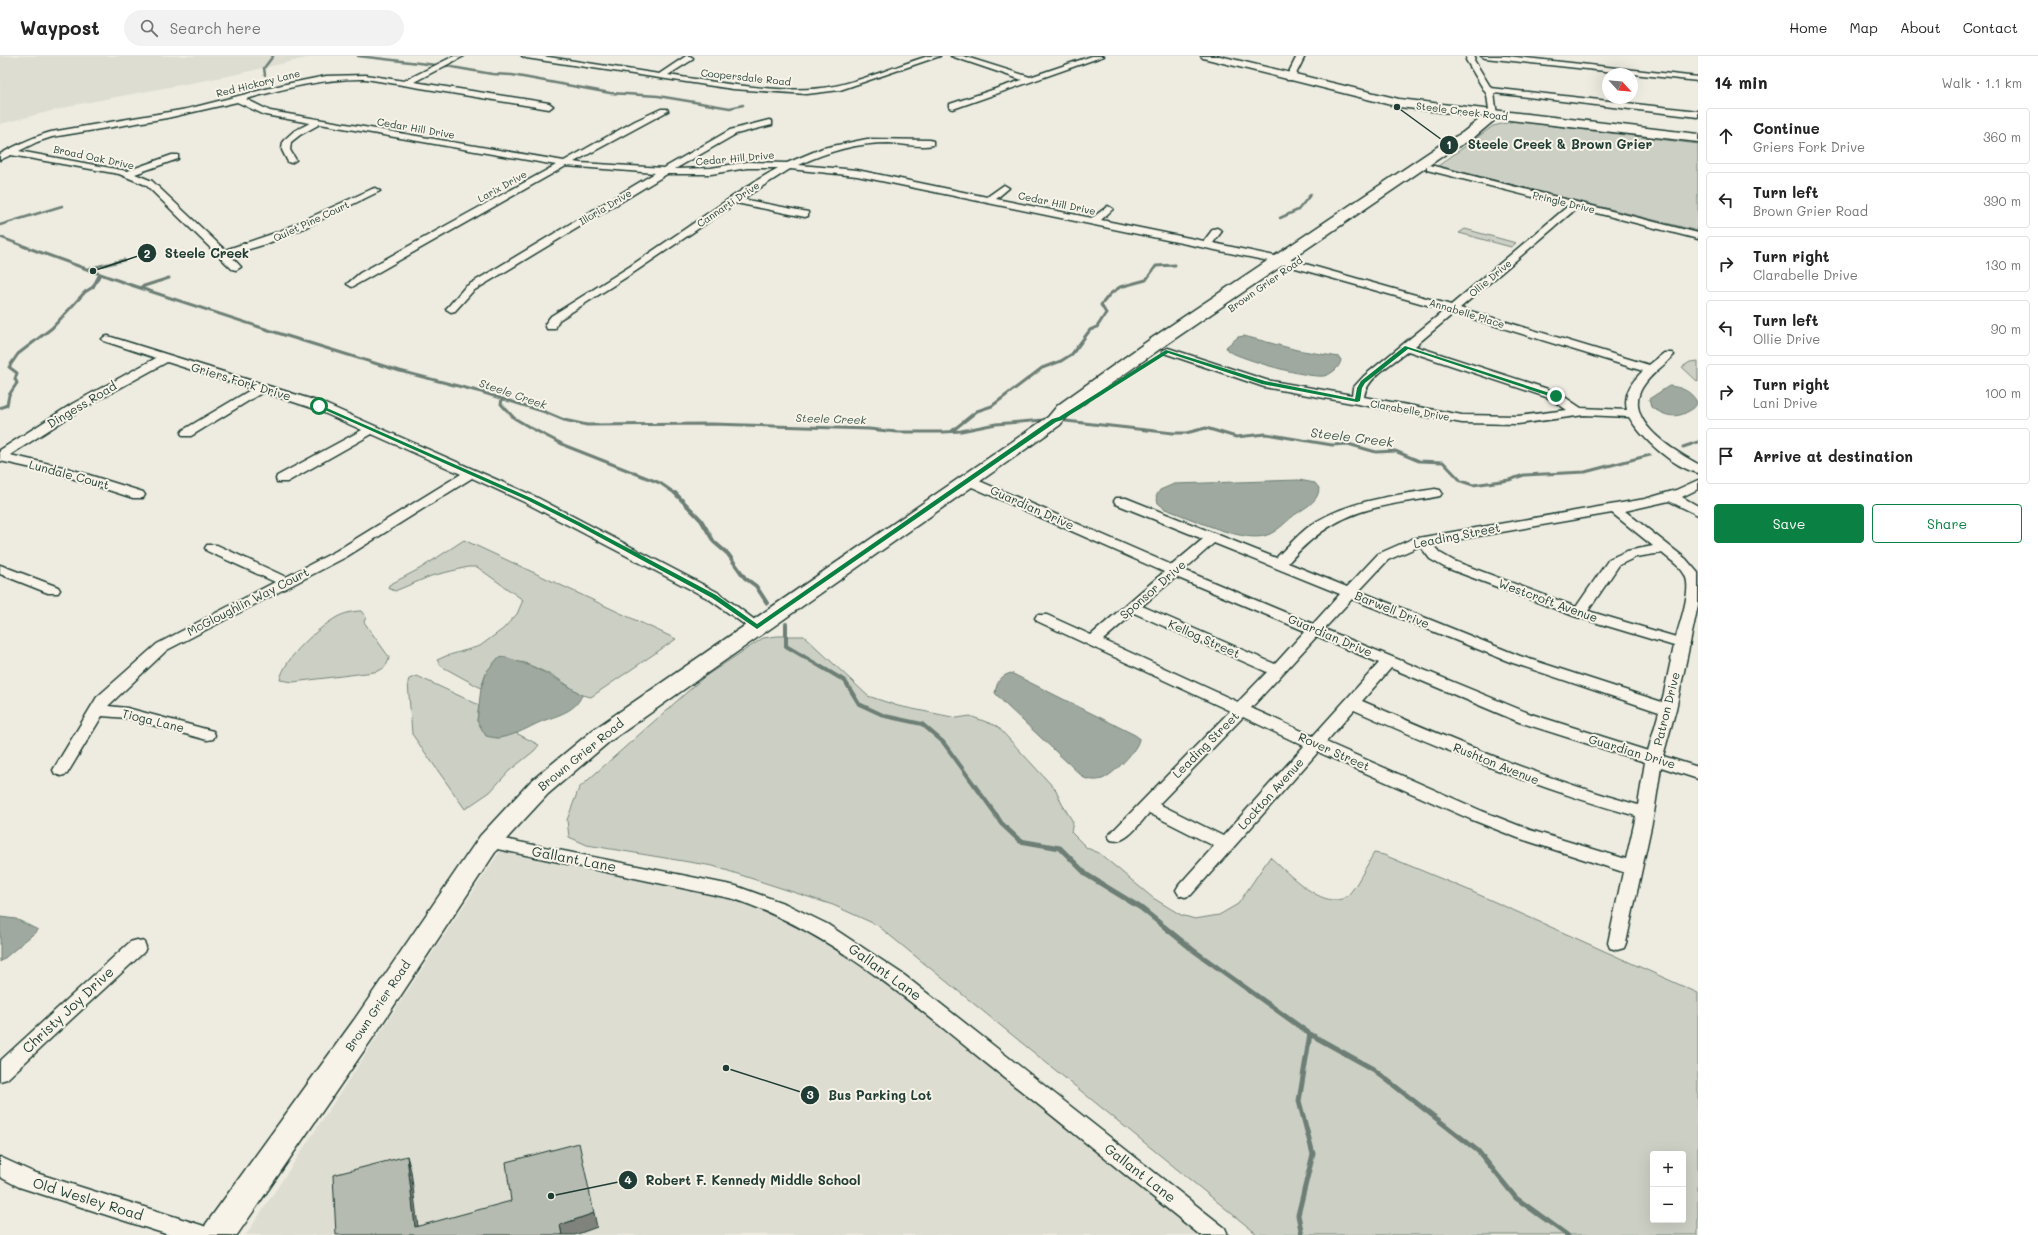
<!DOCTYPE html>
<html lang="en">
<head>
<meta charset="utf-8">
<style>
  :root { --surface:#fff; --page:#f2f2f2; --text:#222; --muted:#767676; --line:#e0e0e0; --accent:#0b8043 }
  body { margin:0; font-family:Mali,sans-serif; background:var(--page); color:var(--text) }
  .controls { position:absolute; right:12px; bottom:12px; display:grid; overflow:hidden; border-radius:4px; box-shadow:0 4px 16px #0002 }
  .controls button { width:36px; height:36px; display:grid; place-items:center; padding:0; border:0; border-bottom:1px solid var(--line); background:var(--surface); color:var(--text); font:20px sans-serif }
  .compass { position:absolute; left:1602px; top:12px; width:36px; height:36px; border-radius:50%; background:var(--surface); box-shadow:0 4px 16px #0002; rotate:116deg }
  .stop { position:absolute; width:12px; height:12px; margin:-9px; border:3px solid #0b8043; border-radius:50%; background:#fff }
  .stop.end { background:#0b8043; border-color:#fff; box-shadow:0 1px 4px #0008 }
  .list { margin:0; padding:0; list-style:none }
  h2 { display:flex; justify-content:space-between; align-items:center; height:52px; margin:0; padding:0 16px; font-size:17px }
  h2 small { font-size:13px; font-weight:400; color:var(--muted) }
  .list li { display:grid; grid-template-columns:26px 1fr auto; gap:12px; align-items:center; box-sizing:border-box; height:56px; margin:0 8px 8px; padding:0 8px; border:1px solid var(--line); border-radius:4px }
  .list b { display:block; font-size:15px; white-space:nowrap }
  .list p { margin:0; font-size:13px; white-space:nowrap; color:var(--muted) }
  .list em { font-size:13px; font-style:normal; color:var(--muted) }
  .actions { display:flex; gap:8px; padding:12px 16px }
  .actions a { flex:1; padding:9px 0; border:1px solid var(--accent); border-radius:4px; text-align:center; font-size:14px; color:var(--accent) }
  .actions .main { background:var(--accent); color:#fff }
  .icon { flex:none; width:22px; height:22px; fill:none; stroke:currentColor; stroke-width:2; stroke-linecap:round; stroke-linejoin:round }
  .map { position:relative; flex:none; width:1698px; height:1179px; overflow:hidden }
  header { display:flex; align-items:center; gap:24px; box-sizing:border-box; height:56px; padding:0 20px; background:var(--surface); border-bottom:1px solid var(--line) }
  header strong { font-size:19px }
  nav { display:flex; gap:22px; margin-inline-start:auto; font-size:14px }
  .search { width:280px; height:36px; background:var(--page); display:flex; align-items:center; gap:10px; box-sizing:border-box; padding:0 14px; border-radius:22px; color:var(--muted); font-size:15px }
  main { display:flex }
  aside { flex:1; background:var(--surface) }
  .map>svg:first-child { display:block }
  .built { fill:#ddddd2 }
  .green { fill:#cccfc4; stroke:#76867c; fill-rule:evenodd }
  .water { fill:#9fa99f; stroke:#6c7e74 }
  .lines { fill:none; stroke-linecap:round; stroke-linejoin:round }
  .stream-far3 { stroke:#6c7e74; stroke-width:2.5 }
  .stream-far2 { stroke:#6c7e74; stroke-width:3 }
  .stream-far1 { stroke:#6c7e74; stroke-width:4 }
  .stream { stroke:#6c7e74; stroke-width:5 }
  .minor-casing { stroke:#1f3d34; stroke-width:3 }
  .secondary-casing { stroke:#1f3d34; stroke-width:3 }
  .primary-casing { stroke:#1f3d34; stroke-width:3 }
  .minor { fill:#f7f3e8; fill-rule:evenodd }
  .secondary { fill:#f7f3e8; fill-rule:evenodd }
  .primary { fill:#f7f3e8; fill-rule:evenodd }
  .shaded-wall { fill:#7f837b; stroke:#1f3d34 }
  .building { fill:#b5bbb0; stroke:#1f3d34 }
  .route { fill:#0b8043 }
  .labels { text-anchor:middle; stroke-width:4; stroke-linejoin:round; paint-order:stroke }
  .far-street-label { font-size:10px; fill:#1f3d34; stroke:#f7f3e8 }
  .far-water-label { font-size:11px; font-style:italic; fill:#3f584f; stroke:#f7f3e8 }
  .street-label { font-size:12px; fill:#1f3d34; stroke:#f7f3e8 }
  .water-label { font-size:13px; font-style:italic; fill:#3f584f; stroke:#f7f3e8 }
  .near-street-label { font-size:14px; fill:#1f3d34; stroke:#f7f3e8 }
  .leader { fill:none; stroke:#1f3d34; stroke-width:1.5 }
  .callout-dot { fill:#1f3d34; stroke:#f7f3e8; stroke-width:1.5 }
  .mark-label { font-size:12px; text-anchor:middle; font-weight:bold; fill:#fff }
  .callout-label { font-size:13px; text-anchor:middle; font-weight:bold; fill:#1f3d34; stroke:#f7f3e8; stroke-width:4; stroke-linejoin:round; paint-order:stroke }
</style>
</head>
<body>
<header>
<strong>Waypost</strong>
<div class="search"><svg class="icon" aria-label="search" viewBox="0 0 24 24"><circle cx="10" cy="10" r="6"/><path d="M15 15l6 6"/></svg>Search here</div>
<nav><a>Home</a><a>Map</a><a>About</a><a>Contact</a></nav>
</header>
<main>
<div class="map">
<svg width="1698" height="1179" viewBox="0 0 1698 1179">
  <rect width="100%" height="100%" fill="#eeece1"/>
  <filter id="ink" filterUnits="userSpaceOnUse"><feTurbulence type="fractalNoise" baseFrequency=".025" numOctaves="2"/><feDisplacementMap in="SourceGraphic" scale="8" xChannelSelector="R" yChannelSelector="G"/><feConvolveMatrix kernelMatrix="1 2 1 2 8 2 1 2 1" color-interpolation-filters="sRGB"/></filter>
  <g filter="url(#ink)">
    <path class="built" d="M0,0h315l-82,19 -154,29 -79,20z
      M500,795l186,34 77,21 77,41 77,58 289,230h-960z"/>
    <path class="green" d="M1515,65l183,23v87l-260,-65 55,-40z
      M1465,173l51,14 -5,4 -52,-14z
      M1698,305v21l-16,-15 8,-5z
      M464,484l212,99 -85,58 -9,-2 -28,-19 -31,-14 -36,9 -6,17 -40,-22 -4,-6 9,-4 34,-10 23,-17 14,-15 6,-14 -46,-33h-9l-37,9 -36,15 -7,-3 1,-3 32,-17z
      M361,555l5,6 -2,5 25,35c-1,9 -6,13 -15,15l-81,10 -13,-2c4,-22 38,-52 57,-63 8,-4 16,-6 24,-6z
      M777,580h27l64,60 30,10 59,12 13,-2 27,10 59,64 6,14 11,18 -2,10 16,16 12,5 54,45 28,17 14,4 24,-4 19,-11 32,-47c15,13 56,58 78,38 7,-6 20,-32 26,-42l10,2 82,34 232,104v242h-440l-381,-310 -44,-20 -120,-39 -126,-21 -18,-8 -2,-17 12,-32 125,-111 59,-39zM1653,1098h30v66h-30z
      M417,620l62,29 -2,16 20,17 19,-5 23,12 -5,6 -25,20 -19,21 -25,17 -53,-75 -4,-52 1,-3z"/>
    <path class="water" d="M1244,280l53,14 42,7 2,3c-1,7 -9,14 -17,16 -18,2 -79,-16 -96,-25l-2,-4 12,-10z
      M1669,330c12,1 22,5 28,16 -1,5 -4,7 -8,9 -15,9 -25,4 -38,-4l-2,-8z
      M1299,424l16,3 4,5c0,12 -11,18 -20,24 -12,7 -21,21 -35,24 -25,6 -75,-19 -99,-27l-7,-6 -2,-7 4,-6 14,-6z
      M504,601c29,8 53,21 78,38 -7,19 -30,21 -46,29 -12,6 -23,12 -38,14 -3,0 -8,-1 -12,-2l-9,-15 4,-33 6,-17 11,-13z
      M1011,617l124,62 4,3c1,10 -27,38 -37,41 -6,2 -12,1 -18,-1l-78,-73 -11,-12c2,-11 5,-17 16,-20z
      M0,861l16,2 22,11 -38,32z"/>
    <g class="lines">
      <path class="stream-far3" d="M358,0l78,9
        M446,10l46,8 20,1 98,18 48,3 72,12 13,-3
        M265,19l-1,-7 9,-12
        M1280,162l18,-8 13,-16
        M0,169l62,-19
        M0,181l26,10"/>
      <path class="stream-far2" d="M23,190l105,38 159,52 113,35 81,21 64,20 19,8 23,5 125,-1 157,5 28,3h47l17,-1 35,-7 47,-4
        M88,213l36,-9
        M141,231l28,-9
        M502,343l-1,5 13,14 17,10 35,18 94,37 16,11
        M0,352l7,-3 2,-10 8,-12 -2,-4 2,-6 -8,-6 9,-13 34,-26 33,-36 8,-5 7,-13
        M1066,365l107,12h13l20,-5 30,9 30,-3 66,11 16,-1 28,8 19,-1 24,10 24,1 18,19 12,4 36,-5 15,-5 61,-3 65,-17
        M952,375l25,-20 15,-5 50,-38 19,-7 11,-7 18,-24 7,-3 9,-14 -5,-8 9,-11 10,-7 26,-7 10,-14 19,-1
        M1683,391l15,-5"/>
      <path class="stream-far1" d="M675,437l26,27 13,22 14,12 17,24 11,8 11,17
        M786,568v22l59,35 14,23 26,12 37,8 21,18 54,74"/>
      <path class="stream" d="M996,759l5,8 19,18 40,7 27,27 54,33 52,42 117,84 63,35 105,82 38,47 51,37
        M1302,1179l-4,-20 15,-61 -14,-53 11,-67"/>
      <g class="minor-casing">
        <path id="minor" d="M454,0h10l-50,26 135,21 4,3 -4,3 -183,-30c-42,-1 -80,9 -120,20l24,12 294,50 71,-40 26,-12h6l1,2 -94,51 6,1 84,5 66,-38 39,-10 3,1v4l-36,9 -61,35 36,-1 36,-6 40,1 36,-15 44,-9 63,1 3,1v4c-13,3 -30,-1 -44,-2 -32,0 -61,8 -90,22l58,5 130,27 17,-12 5,3 -13,11 96,19 16,-12 5,3 -12,11 103,21 9,-12 4,-1 5,3 -9,12 71,15 167,47 117,-99 -141,-36v-4l3,-1 268,68v6l-121,-31 -117,100 189,57 15,-12h8l2,2 -2,2c-10,10 -23,19 -30,31 -19,33 32,63 56,76v9c-25,-6 -56,-34 -69,-56l-45,-2 -66,9 -56,-1 -198,-36 -100,-34 -2,-2 6,-3 98,32 86,15 1,-7 11,-12 81,-66 -167,-47 -421,-87 -67,-7 -48,30 66,13v4l-3,1 -69,-14 -100,68 -77,49 -4,9h-8l-2,-5 6,-8 78,-49 125,-85 24,-14h-31l-36,6h-44l-194,117 -18,20 -4,1 -5,-3 19,-22 190,-114 -89,-7 -214,121 -5,-3 13,-11 196,-108 -236,-41 -20,11 -9,7 -1,8 6,10 -5,3 -3,-1 -6,-12 1,-9 11,-10 16,-8 -45,-8 -28,-13 -70,16 -115,19 -15,5 -18,9 108,20 45,-16h6v4l-43,15 17,7 73,69 53,-18 94,-43 3,-1 5,3 -76,37 -38,16 -36,11 11,12 -5,3 -4,-1 -86,-84 -27,-11 -108,-19 -11,5v-6c17,-9 33,-17 51,-22l136,-23 99,-25 40,-8 40,-1 38,6zM1454,257l189,58c-11,10 -20,23 -16,39l-46,-2 -24,-16 -142,-46zM1408,295l141,47 18,12 -49,6 -56,-1 -98,-18c2,-19 29,-34 44,-46z
          M522,0h20l117,18 27,-18h4l3,2 -1,2 -24,15c50,7 118,21 167,11 29,-6 64,-21 93,-30h12l-100,34 -33,4 -74,-5 -207,-31z
          M951,0h12l67,21 62,-21h12l-151,53 -3,-1v-4l72,-24z
          M1297,0h8l-12,24h-6l-1,-2z
          M1467,0h8l-1,4 17,28 207,23v6l-204,-24 3,22 -4,3 -3,-1 -3,-22 -21,-35z
          M1481,0h26l191,21v4l-213,-23z
          M108,280l215,67 211,93 185,97 45,34 -2,3h-10l-43,-31 -185,-97 -52,-24 -126,79 -179,93 -59,56 19,2 86,23 2,4 -2,4 -6,1 -80,-22 -25,-2 -35,58 -6,2 -6,-2 -2,-4 44,-73 60,-53 118,-62 -68,-31 -2,-3 2,-3h10l69,32 50,-26 125,-77 -89,-40 -85,48h-10l-1,-3 1,-3 85,-46 -47,-21 -52,-17 -72,44h-8l-2,-3 2,-3 69,-41 -85,-27 -87,48 -70,45 57,13 76,24 2,3 -2,3h-10l-74,-24 -59,-13v-11l72,-46 84,-46 -52,-17 -2,-2 2,-2z
          M968,420l204,89 31,-26 -87,-35 -2,-3 2,-3h10l150,60c10,-10 20,-21 31,-30 36,-27 85,-32 128,-39l5,1 2,3 -2,3c-17,4 -35,5 -52,9 -43,8 -71,25 -100,58l59,24 31,-33 34,-15 233,-40 31,-9 22,-10v9l-16,8 16,9v9l-29,-14 -44,10 61,48 12,14v32l-22,104 -13,47 35,11v12l-37,-12 -7,46 -28,130 -2,5 -7,2 -7,-2 -2,-5 15,-71 -105,-34 -48,-19 -152,-67 -127,143 -6,2 -6,-2 -3,-5 3,-5 35,-39 -65,-33c-10,11 -23,32 -38,27l-3,-4 122,-125 -193,-90 -2,-3 2,-3h10l44,20 73,-63 -201,-89 -1,-3zM1612,457l41,33 -26,5 -18,8 -33,48 -122,-46 -14,-8 -8,-9zM1214,487l126,51 -27,30 -129,-54zM1420,490l10,13 14,8 130,49 100,30 -12,56 -142,-46 -161,-65 29,-31zM1662,497c8,7 21,15 24,25 5,13 -6,45 -10,59l-88,-26 31,-46 17,-8zM1176,521l129,54 -30,33 -133,-58zM1352,543l158,63 149,50 -11,39 -117,-37 -207,-85zM1134,557l133,59 -29,30 -135,-62zM1317,580l62,27 -66,73 -62,-28zM1391,612l128,54 126,40 -7,43c-95,-26 -186,-65 -276,-104zM1354,654c92,41 185,79 282,106l-10,43 -96,-29 -48,-19 -156,-69zM1243,661l61,29 -81,90 -64,-32z
          M0,509l58,22 2,3 -2,3h-10l-48,-19z
          M489,780l247,50 50,18 41,20 77,51 321,253 3,7h-28c-71,-57 -142,-115 -214,-172 -79,-64 -154,-131 -252,-164l-251,-53 -3,-4 3,-4z
          M137,884l7,2 2,5 -2,5 -137,127 -7,2v-20l130,-119z
          M0,1101l33,15 168,53 8,3 3,7h-43l-150,-48 -19,-10z"/>
      </g>
      <g class="secondary-casing">
        <path id="secondary" d="M1493,55l6,4 -2,3 -25,21 -22,12 -286,195 -94,67 -10,12 -451,317 -61,52 -50,54 -124,188 -137,199h-35l4,-11 148,-204 126,-184 50,-54 63,-52 455,-313 10,-12 94,-67 288,-193 22,-12 27,-21z"/>
      </g>
      <g class="primary-casing">
        <path id="primary" d="M1201,0h19l179,43 299,35v8l-299,-35 -196,-49z"/>
      </g>
      <use href="#minor" class="minor"/>
      <use href="#secondary" class="secondary"/>
      <use href="#primary" class="primary"/>
    </g>
    <path class="shaded-wall" d="M407,1100l4,15 8,64 -4,-8z
      M594,1157l3,14 -22,8h-13l-2,-10z"/>
    <path class="building" d="M579,1087l15,70 -34,12 2,10h-226l-3,-60 74,-19 8,71 96,-26 -5,-39z"/>
  </g>
  <path class="route" d="M1405,290l154,50 -4,2 -147,-49 -43,34 -3,5 -2,13 -3,1 -95,-18 -94,-31 -106,67 -6,2 -299,207 -45,-31 -135,-73 -50,-25 -211,-94 4,-1 211,93 50,25 135,72 41,29 295,-205 7,-2 107,-67 99,31 90,18 2,-11 4,-7z"/>
  <g class="labels">
    <g class="far-street-label">
      <text transform="translate(746 21) rotate(6)" y="4">Coopersdale Road</text>
      <text transform="translate(258 27) rotate(-14)" y="4">Red Hickory Lane</text>
      <text transform="translate(1462 55) rotate(7)" y="4">Steele Creek Road</text>
      <text transform="translate(416 72) rotate(10)" y="4">Cedar Hill Drive</text>
      <text transform="translate(94 101) rotate(12)" y="4">Broad Oak Drive</text>
      <text transform="translate(735 102) rotate(-5)" y="4">Cedar Hill Drive</text>
      <text transform="translate(502 130) rotate(-29)" y="4">Larix Drive</text>
      <text transform="translate(1564 146) rotate(14)" y="4">Pringle Drive</text>
      <text transform="translate(1057 147) rotate(12)" y="4">Cedar Hill Drive</text>
      <text transform="translate(728 148) rotate(-34)" y="4">Cannarti Drive</text>
      <text transform="translate(605 151) rotate(-31)" y="4">Illoria Drive</text>
      <text transform="translate(311 165) rotate(-25)" y="4">Quiet Pine Court</text>
      <text transform="translate(1490 222) rotate(-40)" y="4">Ollie Drive</text>
      <text transform="translate(1265 228) rotate(-35)" y="4">Brown Grier Road</text>
      <text transform="translate(1467 257) rotate(17)" y="4">Annabelle Place</text>
      <text transform="translate(1410 354) rotate(10)" y="4">Clarabelle Drive</text>
    </g>
    <g class="far-water-label">
      <text transform="translate(513 338) rotate(19)" y="4">Steele Creek</text>
      <text transform="translate(831 363) rotate(2)" y="4">Steele Creek</text>
    </g>
    <g class="street-label">
      <text transform="translate(241 326) rotate(17)" y="4">Griers Fork Drive</text>
      <text transform="translate(82 349) rotate(-31)" y="4">Dingess Road</text>
      <text transform="translate(69 419) rotate(15)" y="4">Lundale Court</text>
      <text transform="translate(1032 452) rotate(24)" y="4">Guardian Drive</text>
      <text transform="translate(1457 480) rotate(-11)" y="4">Leading Street</text>
      <text transform="translate(1153 534) rotate(-41)" y="4">Sponsor Drive</text>
      <text transform="translate(1548 545) rotate(20)" y="4">Westcroft Avenue</text>
      <text transform="translate(248 546) rotate(-27)" y="4">McGloughlin Way Court</text>
      <text transform="translate(1392 554) rotate(22)" y="4">Barwell Drive</text>
      <text transform="translate(1330 580) rotate(23)" y="4">Guardian Drive</text>
      <text transform="translate(1204 583) rotate(24)" y="4">Kellog Street</text>
      <text transform="translate(1667 653) rotate(-76)" y="4">Patron Drive</text>
      <text transform="translate(153 665) rotate(14)" y="4">Tioga Lane</text>
      <text transform="translate(1206 689) rotate(-45)" y="4">Leading Street</text>
      <text transform="translate(1334 696) rotate(24)" y="4">Rover Street</text>
      <text transform="translate(1632 696) rotate(17)" y="4">Guardian Drive</text>
      <text transform="translate(581 699) rotate(-39)" y="4">Brown Grier Road</text>
      <text transform="translate(1496 708) rotate(22)" y="4">Rushton Avenue</text>
      <text transform="translate(1271 738) rotate(-48)" y="4">Lockton Avenue</text>
      <text transform="translate(378 950) rotate(-56)" y="4">Brown Grier Road</text>
    </g>
    <g class="water-label">
      <text transform="translate(1352 381) rotate(7)" y="5">Steele Creek</text>
    </g>
    <g class="near-street-label">
      <text transform="translate(574 803) rotate(11)" y="5">Gallant Lane</text>
      <text transform="translate(885 916) rotate(36)" y="5">Gallant Lane</text>
      <text transform="translate(68 954) rotate(-43)" y="5">Christy Joy Drive</text>
      <text transform="translate(1140 1117) rotate(38)" y="5">Gallant Lane</text>
      <text transform="translate(88 1143) rotate(17)" y="5">Old Wesley Road</text>
    </g>
  </g>
  <path class="leader" d="M1397 51L1449 89M93 215L147 197M726 1012L810 1039M551 1140L628 1124"/>
  <g class="callout-dot">
    <circle cx="1397" cy="51" r="4"/>
    <circle cx="93" cy="215" r="4"/>
    <circle cx="726" cy="1012" r="4"/>
    <circle cx="551" cy="1140" r="4"/>
    <circle cx="1449" cy="89" r="10"/>
    <circle cx="147" cy="197" r="10"/>
    <circle cx="810" cy="1039" r="10"/>
    <circle cx="628" cy="1124" r="10"/>
  </g>
  <g class="mark-label">
    <text x="1449" y="93">1</text>
    <text x="147" y="202">2</text>
    <text x="810" y="1043">3</text>
    <text x="628" y="1128">4</text>
  </g>
  <g class="callout-label">
    <text x="1560" y="93">Steele Creek &amp; Brown Grier</text>
    <text x="207" y="202">Steele Creek</text>
    <text x="880" y="1044">Bus Parking Lot</text>
    <text x="753" y="1129">Robert F. Kennedy Middle School</text>
  </g>
</svg>
<div class="controls">
<button>+</button>
<button>−</button>
</div>
<svg class="compass" viewBox="-18 -18 36 36"><path d="M0-13l5 13h-10z" fill="#e53935"/><path d="M0 13l5-13h-10z" fill="#767676"/></svg>
<div class="stop" style="left:319px;top:350px"></div>
<div class="stop end" style="left:1556px;top:340px"></div>
</div>
<aside>
<h2>14 min<small>Walk · 1.1 km</small></h2>
<ul class="list">
<li><svg class="icon" aria-label="ahead" viewBox="0 0 24 24"><path d="M12 20V5M6 11l6-6 6 6"/></svg><div><b>Continue</b><p>Griers Fork Drive</p></div><em>360 m</em></li>
<li><svg class="icon" aria-label="left" viewBox="0 0 24 24"><path d="M17 20v-9H6M10 6l-5 5 5 5"/></svg><div><b>Turn left</b><p>Brown Grier Road</p></div><em>390 m</em></li>
<li><svg class="icon" aria-label="right" viewBox="0 0 24 24"><path d="M7 20v-9h11M14 6l5 5-5 5"/></svg><div><b>Turn right</b><p>Clarabelle Drive</p></div><em>130 m</em></li>
<li><svg class="icon" aria-label="left" viewBox="0 0 24 24"><path d="M17 20v-9H6M10 6l-5 5 5 5"/></svg><div><b>Turn left</b><p>Ollie Drive</p></div><em>90 m</em></li>
<li><svg class="icon" aria-label="right" viewBox="0 0 24 24"><path d="M7 20v-9h11M14 6l5 5-5 5"/></svg><div><b>Turn right</b><p>Lani Drive</p></div><em>100 m</em></li>
<li><svg class="icon" aria-label="arrive" viewBox="0 0 24 24"><path d="M6 21V4h12l-3 4 3 4H6"/></svg><div><b>Arrive at destination</b></div></li>
</ul>
<div class="actions"><a class="main">Save</a><a>Share</a></div>
</aside>
</main>
</body>
</html>
